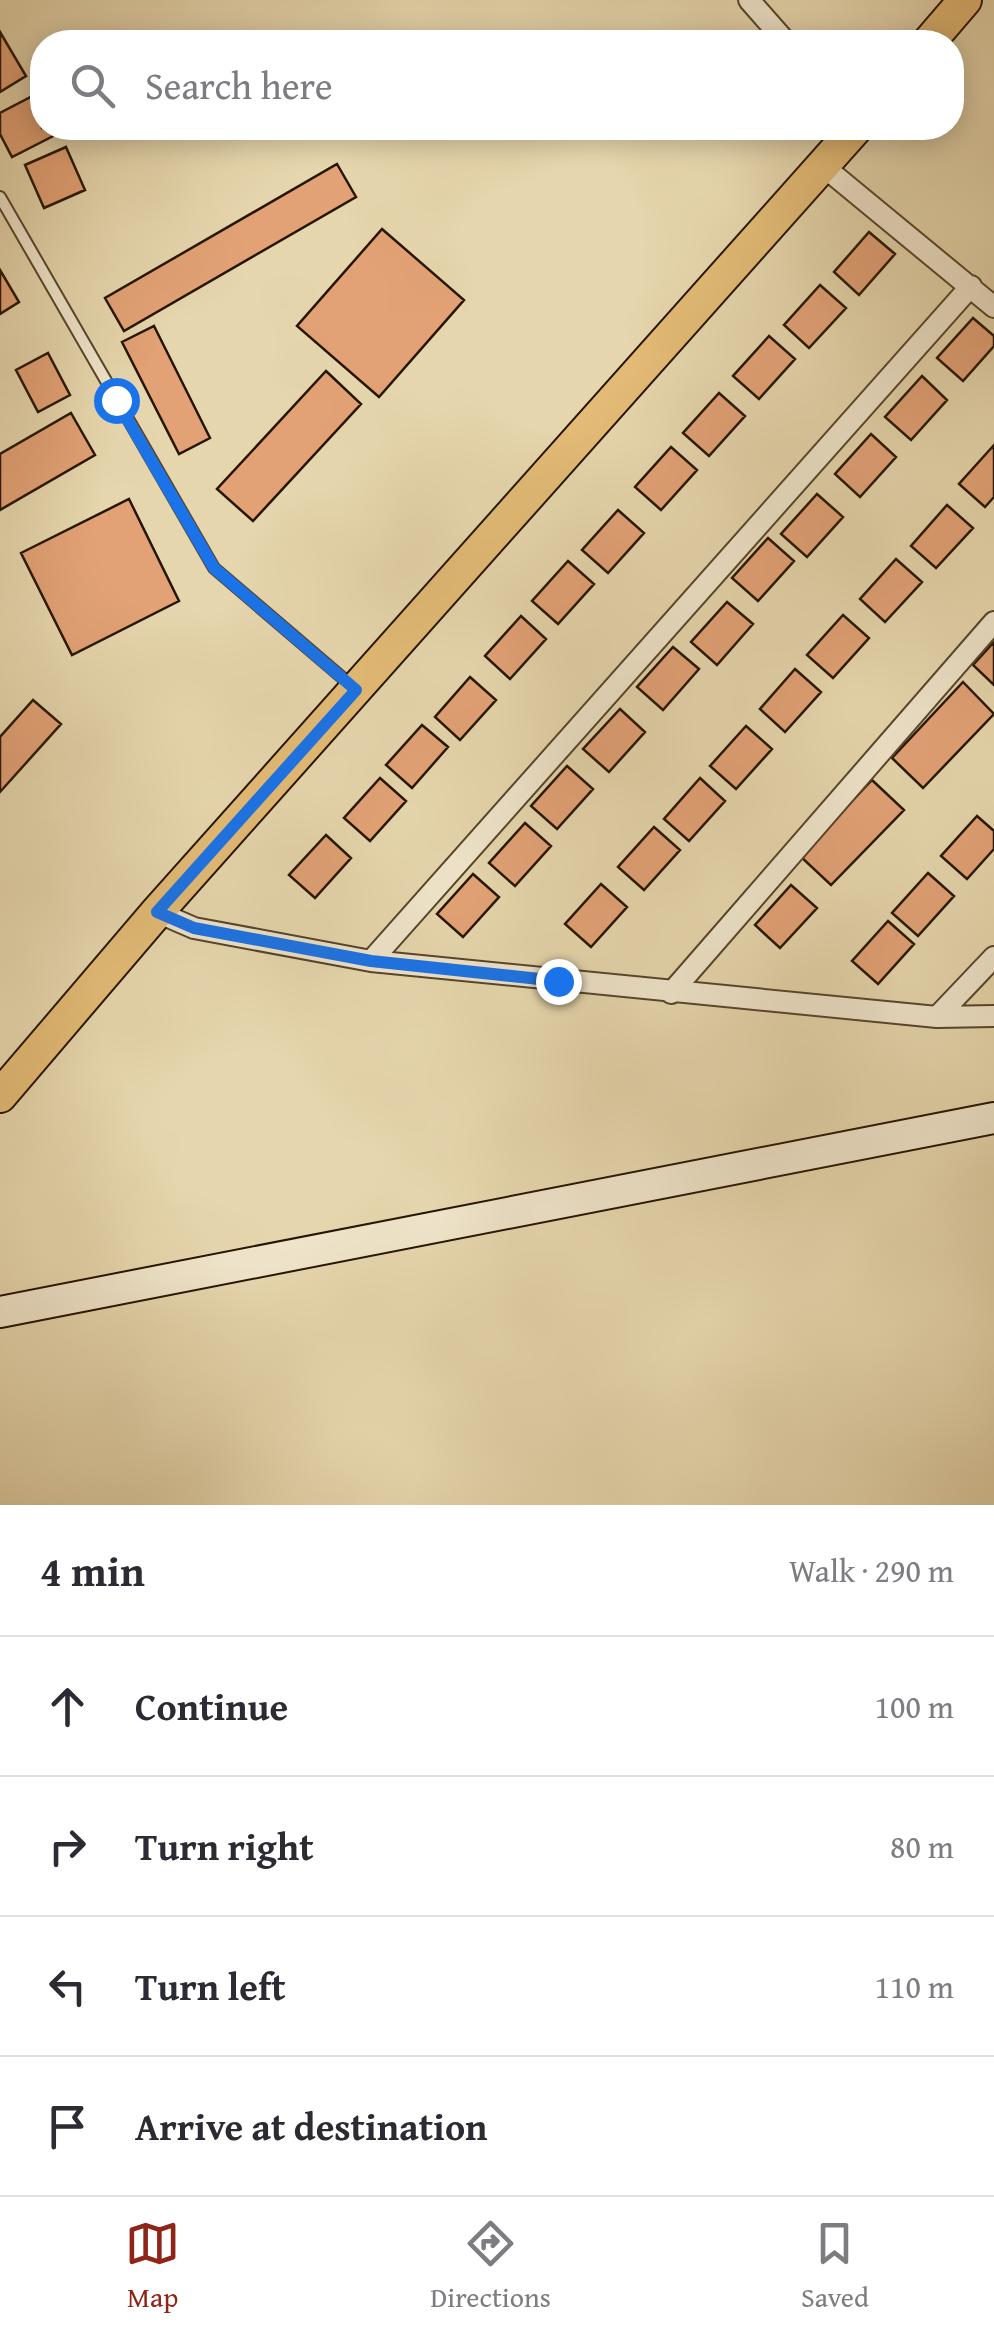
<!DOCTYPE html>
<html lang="en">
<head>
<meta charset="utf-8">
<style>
  :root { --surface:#fff; --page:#f2f2f3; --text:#2b2b33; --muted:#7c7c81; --line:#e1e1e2; --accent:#8f2418 }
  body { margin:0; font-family:"Gentium Book Plus",serif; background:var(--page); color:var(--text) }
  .stop { position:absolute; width:30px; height:30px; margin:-22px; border:8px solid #1a73e8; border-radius:50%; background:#fff }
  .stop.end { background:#1a73e8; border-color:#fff; box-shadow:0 2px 10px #0008 }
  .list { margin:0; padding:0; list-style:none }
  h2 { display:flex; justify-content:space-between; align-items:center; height:130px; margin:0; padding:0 40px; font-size:42px }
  h2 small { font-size:32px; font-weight:400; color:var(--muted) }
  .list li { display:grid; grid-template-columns:65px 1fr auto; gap:30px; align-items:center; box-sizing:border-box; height:140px; padding:0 40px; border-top:2px solid var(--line) }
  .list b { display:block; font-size:38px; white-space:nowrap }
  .list em { font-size:32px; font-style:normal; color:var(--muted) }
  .icon { flex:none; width:55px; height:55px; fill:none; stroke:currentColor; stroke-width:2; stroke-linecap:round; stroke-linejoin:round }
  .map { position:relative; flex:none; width:994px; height:1505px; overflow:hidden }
  .search { position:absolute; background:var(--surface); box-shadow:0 5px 25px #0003; left:30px; right:30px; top:30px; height:110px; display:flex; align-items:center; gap:25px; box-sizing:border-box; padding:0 35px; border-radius:40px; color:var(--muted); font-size:38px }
  .sheet { height:690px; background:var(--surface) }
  nav { display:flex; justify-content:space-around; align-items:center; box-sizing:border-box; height:140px; border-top:2px solid var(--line); background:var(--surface); font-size:28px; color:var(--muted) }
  nav a { display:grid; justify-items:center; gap:5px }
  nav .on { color:var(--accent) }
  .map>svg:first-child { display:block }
  .building { fill:#e2a276; stroke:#261500; stroke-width:2.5 }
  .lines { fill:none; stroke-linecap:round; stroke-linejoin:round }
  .lane-casing { stroke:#56452b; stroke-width:14 }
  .street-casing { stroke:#56452b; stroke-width:24 }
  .secondary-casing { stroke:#261500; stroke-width:34 }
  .primary-casing { stroke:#261500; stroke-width:36 }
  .lane { stroke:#efe4ca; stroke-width:10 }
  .street { stroke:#efe4ca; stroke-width:20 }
  .secondary { stroke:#efe4ca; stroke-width:30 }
  .primary { stroke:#e3bb76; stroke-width:32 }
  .route { stroke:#1a73e8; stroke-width:12 }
</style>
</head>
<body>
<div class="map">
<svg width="994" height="1505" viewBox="0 0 994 1505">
  <rect width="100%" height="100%" fill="#e6d6ad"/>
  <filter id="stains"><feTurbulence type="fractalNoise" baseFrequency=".002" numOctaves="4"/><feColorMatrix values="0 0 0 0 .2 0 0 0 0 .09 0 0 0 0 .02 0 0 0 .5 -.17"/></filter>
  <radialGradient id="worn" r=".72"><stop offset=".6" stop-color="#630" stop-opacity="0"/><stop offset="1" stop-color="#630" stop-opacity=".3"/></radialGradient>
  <path class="building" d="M0,32l26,44 -26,16z
    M42,91v37h27l-57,29 -12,-23v-21z
    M66,147l19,43 -41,18 -19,-43z
    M337,164l19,33 -232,134 -19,-33z
    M382,229l82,71 -85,97 -82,-71z
    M869,232l26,22 -36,41 -25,-23z
    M0,270l19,32 -19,12z
    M820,285l26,23 -37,40 -25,-23z
    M973,318l21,18v10l-31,35 -26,-23z
    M154,326l56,112 -31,16 -57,-112z
    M769,336l26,23 -36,40 -26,-23z
    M48,353l22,42 -32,17 -22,-42z
    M326,371l35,33 -108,117 -36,-32z
    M922,376l25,24 -36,40 -26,-23z
    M719,393l26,23 -36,40 -26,-23z
    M71,413l24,42 -95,55v-56z
    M871,434l25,23 -36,40 -25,-23z
    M994,445v52l-9,10 -26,-23z
    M671,447l26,23 -36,40 -26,-23z
    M817,494l26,23 -36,40 -26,-23z
    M129,499l50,102 -107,54 -51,-102z
    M947,505l26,23 -37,40 -25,-22z
    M618,510l26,23 -36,40 -26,-23z
    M768,538l26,23 -36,40 -26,-23z
    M896,559l26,23 -37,40 -25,-23z
    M568,561l26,23 -36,40 -26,-23z
    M727,602l26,22 -36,41 -26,-23z
    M843,615l26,23 -36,40 -26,-23z
    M521,616l25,23 -36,40 -25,-23z
    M994,642v43l-21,-20z
    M673,647l26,22 -36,41 -26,-23z
    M795,669l26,23 -36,40 -25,-23z
    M470,677l26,23 -36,40 -25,-23z
    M963,682l31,32 -71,74 -31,-30z
    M33,700l28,24 -61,68v-55z
    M620,709l25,23 -36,40 -26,-23z
    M422,725l26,22 -36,41 -26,-23z
    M746,726l26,23 -36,40 -26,-23z
    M567,766l26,23 -36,40 -26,-23z
    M380,778l26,23 -36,40 -26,-23z
    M700,778l25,23 -36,40 -25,-22z
    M872,780l32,30 -73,75 -31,-29z
    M977,816l17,15v18l-27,30 -26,-23z
    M525,823l26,23 -36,40 -26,-23z
    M654,827l26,23 -36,40 -26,-23z
    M326,835l25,23 -36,40 -26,-23z
    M928,873l26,23 -36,40 -26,-23z
    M473,874l26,23 -36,40 -26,-23z
    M601,884l26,23 -36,40 -26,-23z
    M791,885l26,23 -37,40 -25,-23z
    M888,921l26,23 -36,40 -26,-23z"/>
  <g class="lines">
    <g class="lane-casing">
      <path id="lane" d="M0,197l214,371 138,118"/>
    </g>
    <g class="street-casing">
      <path id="street" d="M749,0l37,42
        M823,166l171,141
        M157,912l37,16 177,33 566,56 57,-1
        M371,961l600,-675
        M671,993l323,-371
        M937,1017l57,-60"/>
    </g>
    <g class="secondary-casing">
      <path id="secondary" d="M0,1312l994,-194"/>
    </g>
    <g class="primary-casing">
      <path id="primary" d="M929,42l36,-42
        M0,1096l157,-184 699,-784"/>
    </g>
    <use href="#lane" class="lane"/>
    <use href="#street" class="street"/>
    <use href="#secondary" class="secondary"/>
    <use href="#primary" class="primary"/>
  </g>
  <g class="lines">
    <path class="route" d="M116,400l98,168 142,122 -199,222 37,16 177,33 187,20"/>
  </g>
  <rect width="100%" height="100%" filter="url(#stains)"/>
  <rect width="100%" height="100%" fill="url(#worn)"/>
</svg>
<div class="stop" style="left:116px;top:400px"></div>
<div class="stop end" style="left:558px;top:981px"></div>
<div class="search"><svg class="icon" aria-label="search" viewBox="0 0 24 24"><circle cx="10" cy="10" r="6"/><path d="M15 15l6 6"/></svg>Search here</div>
</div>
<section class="sheet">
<h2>4 min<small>Walk · 290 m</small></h2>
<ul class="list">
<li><svg class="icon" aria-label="ahead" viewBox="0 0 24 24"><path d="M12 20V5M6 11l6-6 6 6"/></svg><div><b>Continue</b></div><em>100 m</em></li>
<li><svg class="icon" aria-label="right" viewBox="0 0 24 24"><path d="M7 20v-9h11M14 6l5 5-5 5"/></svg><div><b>Turn right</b></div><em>80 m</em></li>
<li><svg class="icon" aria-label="left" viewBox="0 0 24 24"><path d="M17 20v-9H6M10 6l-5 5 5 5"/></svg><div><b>Turn left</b></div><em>110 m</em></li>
<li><svg class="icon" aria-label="arrive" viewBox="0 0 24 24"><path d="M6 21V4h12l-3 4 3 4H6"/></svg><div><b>Arrive at destination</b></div></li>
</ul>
</section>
<nav>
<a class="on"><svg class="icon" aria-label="map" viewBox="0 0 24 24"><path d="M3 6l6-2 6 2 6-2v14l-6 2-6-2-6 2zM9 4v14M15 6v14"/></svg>Map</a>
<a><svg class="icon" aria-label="directions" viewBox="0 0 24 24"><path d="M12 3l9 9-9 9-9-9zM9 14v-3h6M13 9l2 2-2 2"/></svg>Directions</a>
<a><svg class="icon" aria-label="saved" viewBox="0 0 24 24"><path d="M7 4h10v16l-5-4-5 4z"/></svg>Saved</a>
</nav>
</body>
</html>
